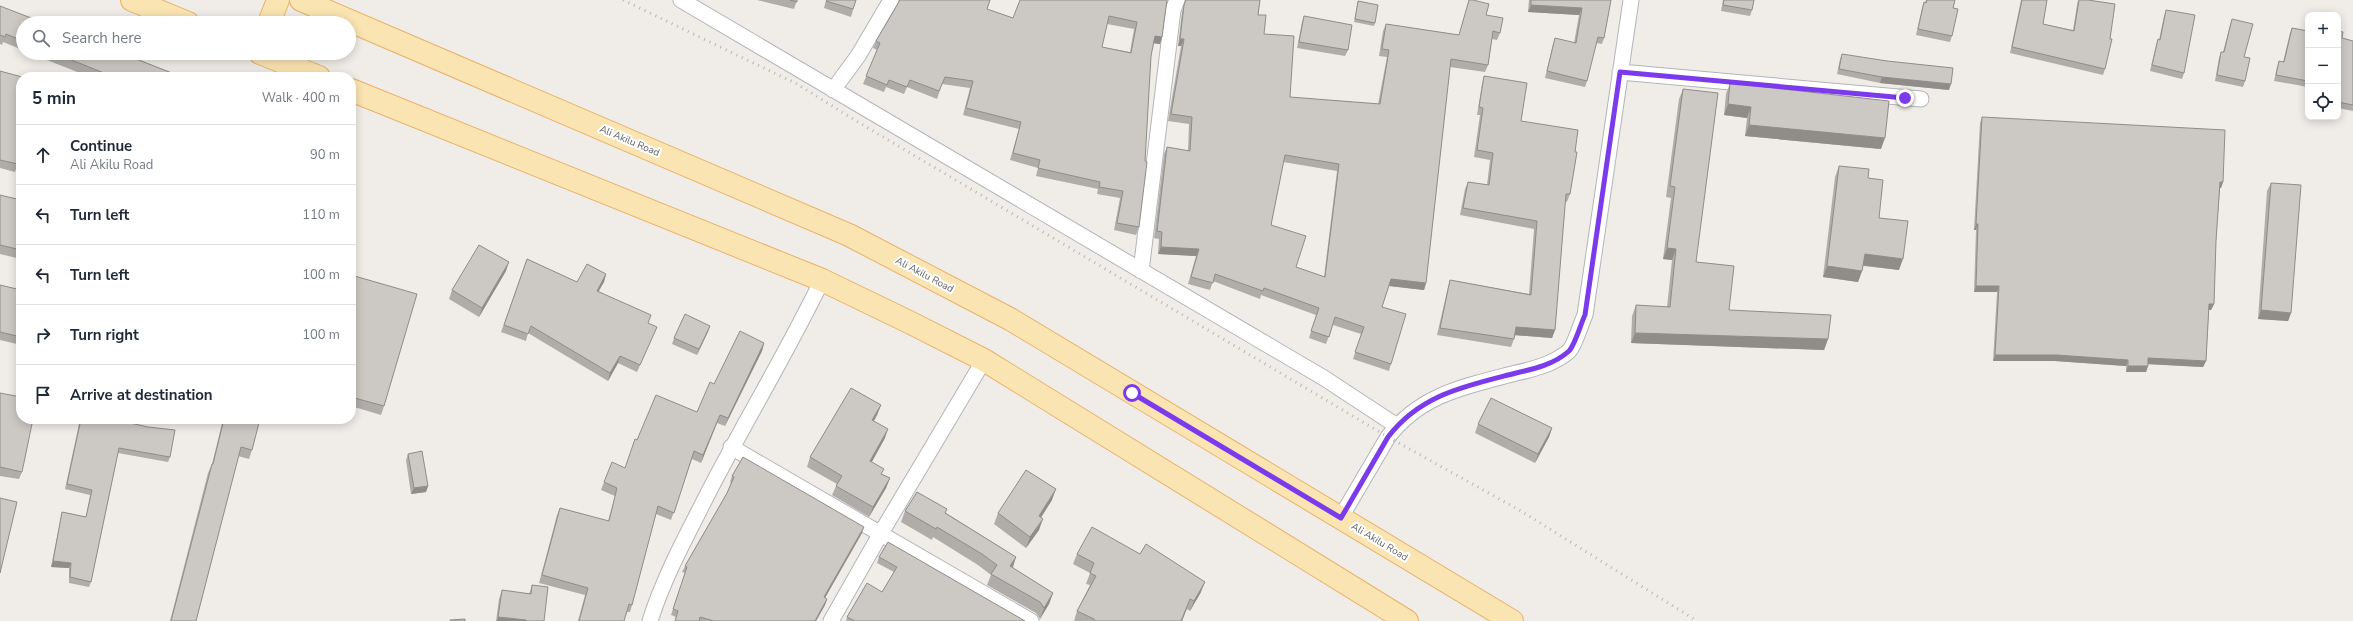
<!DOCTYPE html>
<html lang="en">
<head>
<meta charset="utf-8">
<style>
  :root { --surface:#fff; --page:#f6f6f7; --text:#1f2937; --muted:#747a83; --line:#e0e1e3 }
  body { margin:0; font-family:"Nunito Sans",sans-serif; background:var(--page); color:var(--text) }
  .controls { position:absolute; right:12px; top:12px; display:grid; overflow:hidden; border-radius:8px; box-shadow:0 2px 10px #0003 }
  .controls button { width:36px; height:36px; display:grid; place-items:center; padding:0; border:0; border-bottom:1px solid var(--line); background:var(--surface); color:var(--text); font:20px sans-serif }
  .stop { position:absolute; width:12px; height:12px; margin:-9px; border:3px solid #7c3aed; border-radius:50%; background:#fff }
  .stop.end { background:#7c3aed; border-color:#fff; box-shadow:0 1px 4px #0008 }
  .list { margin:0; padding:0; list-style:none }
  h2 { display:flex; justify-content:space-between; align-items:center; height:52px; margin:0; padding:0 16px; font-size:17px }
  h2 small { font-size:13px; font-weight:400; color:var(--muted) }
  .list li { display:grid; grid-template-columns:26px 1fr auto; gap:12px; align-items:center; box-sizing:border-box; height:60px; padding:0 16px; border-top:1px solid var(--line) }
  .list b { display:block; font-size:15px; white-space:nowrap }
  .list p { margin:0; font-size:13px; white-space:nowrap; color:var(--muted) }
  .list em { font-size:13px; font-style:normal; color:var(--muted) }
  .icon { flex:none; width:22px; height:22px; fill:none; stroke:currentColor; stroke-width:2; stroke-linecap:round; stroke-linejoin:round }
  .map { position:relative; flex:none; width:2353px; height:621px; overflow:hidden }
  .search { position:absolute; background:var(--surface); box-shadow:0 2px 10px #0003; left:16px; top:16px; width:340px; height:44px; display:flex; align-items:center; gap:10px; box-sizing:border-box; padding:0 14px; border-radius:22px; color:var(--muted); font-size:15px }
  .panel { position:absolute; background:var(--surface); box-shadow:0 2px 10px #0003; left:16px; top:72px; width:340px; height:352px; border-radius:16px }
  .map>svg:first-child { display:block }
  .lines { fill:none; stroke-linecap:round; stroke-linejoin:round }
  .minor-casing { stroke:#b2b5b9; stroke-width:17 }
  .primary-casing { stroke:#e9b168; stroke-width:24 }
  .minor { stroke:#fff; stroke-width:15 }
  .primary { stroke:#fae4b2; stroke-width:22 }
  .rail { stroke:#b5b6b7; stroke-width:3; stroke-dasharray:1 5; stroke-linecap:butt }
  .wall { fill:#afaca9; fill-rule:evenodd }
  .shaded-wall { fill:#8f8c89 }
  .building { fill:#ccc8c4; stroke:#8f8c89; fill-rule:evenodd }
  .route { stroke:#7c3aed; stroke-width:5 }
  .labels { text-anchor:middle; stroke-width:4; stroke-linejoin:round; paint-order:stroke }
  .street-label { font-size:10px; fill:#5f6367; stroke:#fff }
</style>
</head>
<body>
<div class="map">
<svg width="2353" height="621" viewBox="0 0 2353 621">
  <rect width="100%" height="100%" fill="#f0ede8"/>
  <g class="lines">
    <g class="minor-casing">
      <path id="minor" d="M681,0l643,378 73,48
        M1620,72l301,27
        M833,90l25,-34 33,-56
        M1141,271l32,-261 4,-10
        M731,447l300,174
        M1341,517l47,-80c33,-43 78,-51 128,-64 18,-4 38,-9 53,-22 6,-6 12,-28 16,-36l46,-315
        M650,621c12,-38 30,-73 48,-108 39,-79 86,-154 124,-233
        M831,621l50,-88 103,-173"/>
    </g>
    <g class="primary-casing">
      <path id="primary" d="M132,0l56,23
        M301,0l548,235 161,84 502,302
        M269,23l9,-23
        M260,53l59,24
        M351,90l471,190 87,42 75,38 423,261"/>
    </g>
    <use href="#minor" class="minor"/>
    <use href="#primary" class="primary"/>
    <path class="rail" d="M623,0l174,84 61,38 530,315 133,74 176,110"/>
  </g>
  <path class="wall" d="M757,0h40l-3,9z
    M826,0h30l-5,17 -27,-9z
    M899,0h91l-3,9 26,9 154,-16 -5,35 -2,7 -7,-1 -2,13 -12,171 -3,8 -22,-5 6,-32 -23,-4 1,-5 -62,-13 2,-8 -28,-8 9,-31 -56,-14 7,-27 -28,-4 -5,15 -30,-12 -3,7 -18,-7 -2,5 -21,-8 14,-34 -4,-2 3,-7 23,-40zM1107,24l27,5 -4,23 -28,-5z
    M1186,0h74l-2,15 6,19 26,63 88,7 9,-47 -8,-1 4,-25 3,-7 73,11 10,-35 17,15 14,18 -3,7 -5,-1 -4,26 -3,7 -35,-5 -24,216 -2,7 -35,-4 -7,21 9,57 -2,7 -36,-12 8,-25 -28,-9 -7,19 -17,-6 7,-23 -55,-20 -1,4 -47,-18 -3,9 -22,-6 8,-28 -38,-2 1,-15 -5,-1 10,-84 3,-7 21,4 1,-27 -21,-3 13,-75h-3l4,-34zM1283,162l54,9 -13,106 -28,-10 -25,-42z
    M1529,0h82l-7,38 -2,6 -6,-1 -9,38 -2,6 -40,-9 8,-34 2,-6 19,5 5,-28 -51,-3z
    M1723,0h31l-2,10 -2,6 -29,-5z
    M1926,0h29l-2,8 -1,28 -2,6 -34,-7 6,-27 2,-6h1z
    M2021,0h26l-4,24 30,6 4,-25 1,-5 27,69 -2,6 -93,-22z
    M1358,1l17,22 -1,3 -20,-4z
    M0,6l23,17v27l-20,-8 -1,3 -2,-1z
    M2166,10l18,63 -2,6 -32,-8 6,-26 2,-6 1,1 5,-24z
    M1304,16l44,34 -3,6 -48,-8 5,-26z
    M2232,19l12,38 1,24 -2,6 -28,-6 4,-23 2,-6h2l7,-27z
    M2292,28l16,3v56l-34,-6 3,-14 2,-6 4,1 7,-29z
    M2338,31l4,7 11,3v70l-15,-3z
    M29,53h92l61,24h-92z
    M1842,54l107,36 -69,-7 -43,-9 3,-15z
    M0,71l18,93 -3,8 -15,-4z
    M1484,76l37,45 54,31 -5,42 -3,8 -2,-1 -10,129 -3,8 -38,-3v4l-3,8 -74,-12 11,-48 2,-7 79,14 5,-65 -74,-14 5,-26 3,-7 19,3 3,-25 -16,-3 6,-42h-3l5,-31z
    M1730,83l151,66 -136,-13 2,-18 -23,-3 2,-21z
    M1683,89l13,173 33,48 99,29 -4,11 -193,-7 1,-27 4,-11 31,2 5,-47 -9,-1 8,-61 -5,-1 13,-98z
    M1982,117l241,65 -2,6h-1l-4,53 -2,63 -3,6h-2l-3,51 -3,6 -55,-3v2l-2,6h-20v-6l-71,-5h-62l4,-69h-23l2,-62h-2l6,-107z
    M1839,166l29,12 11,40 20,52 -36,-4 -1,5 -4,11 -35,-5 12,-100z
    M2271,183l20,130 -3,8 -30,-2 9,-128z
    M0,195l21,5v59l-21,-5z
    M527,259l50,23 29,-8 -2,8 -6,9 50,32 9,4 -20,45 -19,-9 -10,18 -80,-48 -2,8 -25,-9z
    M506,271l-27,46 -30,-18 3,-9z
    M351,275l33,131 -3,9 -30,-9z
    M0,285l21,5v55l-21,-5z
    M710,326l-13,29 -25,-11 2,-6z
    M764,343l-2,8 -37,75 -8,-3 -16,40 -9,-4 -21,61 -15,-6 -24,91 -2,7h-3l-3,9h-46l7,-26 -46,-12 18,-68 3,-7 48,13 7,-25 -14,-6 3,-8 21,-14 12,-28 60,-28 17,-28z
    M0,393l22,79 -3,7 -19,-3z
    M881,405l-4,10 -3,6 11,17 -13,24 10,12 8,4 -4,10 -17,29 -37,-22 5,-11 -30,-17 3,-10z
    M80,419h33l57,38 -2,5 -50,-9 -27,129 -2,5 -20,-4v-15l-18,-1 11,-55 24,5 4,-22 -25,-6z
    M223,419h37l-8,31 -3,9 -11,-3 -42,165h-26l38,-148 4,-9z
    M1478,424l74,4 -3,9 -14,26 -60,-30z
    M408,454l20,32 -2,6 -15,2 -5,-34z
    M732,476l130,57 -37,65 2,1 -2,6 -9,16h-141l1,-4 -5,-2 14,-42 -3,-1 3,-6 42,-73 4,-10 -1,-1z
    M1052,500l-11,17 -2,13 -13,18 -32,-24 4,-11z
    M905,511l41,2 70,44 -3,11 40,25 -4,11 -9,15 -4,-6 -49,-28 4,-10 -13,-10 -45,-28 -1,3 -31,-18z
    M1077,554l124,38 -11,19 -3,-2 -5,12h-108l3,-10 13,-26 -4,-1 4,-11 -17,-9z
    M879,557l146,64h-179l1,-4 35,-25 12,-20 -17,-9z
    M532,585l12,36h-48l3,-22 3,-9 27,4z"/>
  <path class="shaded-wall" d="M1531,5l51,3 -3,7 -51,-3z
    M1155,36l7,1 -2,7 -8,-1z
    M1180,39h4l-3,7h-3z
    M1882,77l69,7 -2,6 -69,-7z
    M1728,104l23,3 -4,11 -23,-3z
    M1749,125l136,13 -4,11 -136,-13z
    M2220,182h3l-2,6h-3z
    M1976,224h2l-2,6h-2z
    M1161,247l38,2 -3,7 -38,-2z
    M1667,248l9,1 -4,11 -9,-1z
    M1865,254l38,5 -4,11 -38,-5z
    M509,262l-3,9 -27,46 3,-9z
    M1827,266l35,5 -4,11 -35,-5z
    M606,274l-2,8 -9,16 2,-7z
    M1391,279l35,4 -2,7 -35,-4z
    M1976,286h23l-2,6h-23z
    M2209,304h5l-3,6h-4z
    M2261,310l30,3 -3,8 -30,-2z
    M710,326l-2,6 -11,23 2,-6z
    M1516,327l39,3 -3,8 -39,-3z
    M1635,333l193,6 -4,11 -193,-7z
    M764,343l-2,8 -37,75 3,-8z
    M1995,355h62l71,5 -2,6 -71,-5h-62z
    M620,356l-2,7 -10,18 2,-8z
    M2148,358l58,3 -3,6 -57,-3z
    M2128,366h20l-2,6h-20z
    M881,405l-4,10 -8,14 3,-9z
    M720,415l-3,8 -16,40 2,-8z
    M1552,428l-3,9 -14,26 3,-9z
    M888,429l-3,9 -18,32 3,-9z
    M890,478l-4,10 -17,29 4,-10z
    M428,486l-2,6 -15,2 3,-6z
    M1056,489l-4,11 -17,27 4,-11z
    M1043,519l-4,11 -13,18 4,-11z
    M864,527l-2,6 -40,70 2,-6z
    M1016,557l-4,11 -2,-2z
    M53,561l18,2 -2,5 -18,-1z
    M1205,582l-4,10 -11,19 4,-10z
    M1053,593l-4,11 -9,15 4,-11z
    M827,599l-2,6 -9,16h-1z
    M1190,599l-8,22h-1z
    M498,617l28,3v1h-29z"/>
  <path class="building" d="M790,0h7v2z
    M827,0h29l-3,9 -27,-8z
    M900,0h90l-3,9 26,9 7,-18h147l-5,37 -7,-1 -4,20 -6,105 2,1 -8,65 -22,-4 6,-32 -24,-4 1,-5 -62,-14 2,-8 -27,-7 8,-31 -55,-14 7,-27 -28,-4 -6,14 -29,-11 -3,7 -18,-7 -2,5 -21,-9 14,-33 -4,-2zM1109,16l28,6 -6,31 -29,-6z
    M1186,0h74l-2,15h8l-2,19 30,2 -4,61 90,7 9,-54 -7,-1 4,-25 73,11 10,-35h4l16,4 -3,11 17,3 -3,15 -7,-2 -5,34 -37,-6 -25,224 -35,-4 -9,28 24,7 -15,50 -36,-12 9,-25 -29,-10 -6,20 -18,-6 8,-23 -55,-20 -1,3 -48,-17 -2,9 -22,-6 8,-28 -38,-2 1,-15 -5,-1 10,-84 23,4 2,-34 -21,-3 13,-75h-4l4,-34zM1285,155l54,9 -14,113 -29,-10 10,-31 -35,-11z
    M1531,0h80l-7,38 -6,-1 -11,44 -40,-10 8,-33 21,5 6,-35 -51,-3z
    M1724,0h30l-2,10 -29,-5z
    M1927,0h28l-2,8 5,1 -6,27 -34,-7 6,-27 2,1z
    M2022,0h25l-4,24 31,7 5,-31h9l27,4 -5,35h2l-7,30 -93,-22z
    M1358,1l20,4 -3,18 -20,-4z
    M0,6l44,17h-21v18l-17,-7 -1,3 -5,-2z
    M2166,10l29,5 -11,58 -32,-8 6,-26 2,1z
    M1304,16l48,9 -4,25 -49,-8z
    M2232,19l21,5 -9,33 6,1 -5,23 -28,-6 4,-23h3z
    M2292,28l16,3v50l-32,-6 3,-14 5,1z
    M2338,31l5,1 -1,6 11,3v64l-15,-3z
    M54,53h67l61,24h-68z
    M1842,54l45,7 66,7 -2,16 -69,-7 -43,-8z
    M0,71l22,6h-1v74l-3,13 -18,-4z
    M1484,76l43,7 -6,38 57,9 -3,22h2l-7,42h-4l-11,136 -39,-3 -2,12 -74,-11 10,-48 81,15 6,-74 -74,-13 5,-26 21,3 4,-32 -16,-3 6,-42 -4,-1z
    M1730,83l159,18 -4,37 -136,-13 2,-18 -23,-3z
    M1683,89l35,4 -22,169 38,4 -5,44 102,5 -3,24 -193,-6 1,-28 34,2 6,-58 -9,-1 8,-61 -5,-1z
    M1982,117l243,13 -2,52h-3l-4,59 -2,63h-5l-3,57 -58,-3v8h-20v-6l-71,-5h-62l4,-69h-23l2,-62h-2z
    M1839,166l30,3 -1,9 15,2 -4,38 29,3 -5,38 -38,-5 -3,17 -35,-5z
    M2271,183l30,2 -10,128 -30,-3z
    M0,195l21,5v50l-21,-5z
    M479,245l30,17 -27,46 -30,-18z
    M527,259l50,23 10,-18 19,10 -9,17 54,24 -3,8 9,4 -17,38 -20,-9 -10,17 -79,-47 -3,8 -24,-9z
    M351,275l66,19 -33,112 -33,-9z
    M0,285l21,5v47l-21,-5z
    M685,314l25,12 -11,23 -25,-11z
    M740,331l24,12 -36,75 -8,-3 -17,40 -9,-4 -20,62 -16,-7 -26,99 -3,-1 -5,17h-45l9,-33 -46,-13 18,-67 49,13 8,-33 -13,-6 8,-20 13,6 10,-29 2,1 19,-45 41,17 13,-30 4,2z
    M851,388l30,17 -9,15 16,9 -18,32 14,8 -3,5 9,4 -17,29 -37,-21 6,-10 -32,-19z
    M0,393l21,4v22h12l-11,53 -22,-5z
    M1491,398l61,30 -14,26 -60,-30z
    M81,419h32l35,8 27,3 -5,27 -51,-9 -28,134 -21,-5 1,-14 -18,-2 9,-49 24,5 6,-27 -25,-6z
    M224,419h36l-8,31 -11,-3 -45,174h-25l41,-157h1z
    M422,451l6,35 -14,2 -6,-34z
    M743,457l121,70 -40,70 3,2 -12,22h-101l-14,-4 -1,4h-24l3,-10 -5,-2 14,-42 -2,-1 42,-73 7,-16 -2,-1z
    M1026,470l30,19 -17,27 4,3 -13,18 -32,-24z
    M917,492l30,17 -2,4 71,44 -6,9 43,27 -9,15 -4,-6 -49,-28 6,-9 -15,-11 -45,-27 -1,2 -31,-18z
    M0,498l17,4 -17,71z
    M1092,527l48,27 6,-10 59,38 -11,19 -4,-2 -9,22h-87v-2l-17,-8 19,-35 -6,-3 4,-10 -17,-9z
    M888,542l137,79h-170l-8,-4 20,-34 15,9 15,-25 -18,-10z
    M532,585l16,2 -4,34h-18v-1l-28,-3 4,-27 29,4z
    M465,619v2h-15v-1z"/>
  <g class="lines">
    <path class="route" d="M1132,393l209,125 47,-81c33,-43 78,-51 128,-64 18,-4 39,-9 53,-22 6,-6 12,-28 16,-36l35,-243 285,26"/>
  </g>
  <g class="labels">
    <g class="street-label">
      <text transform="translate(630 140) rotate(23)" y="4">Ali Akilu Road</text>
      <text transform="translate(925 274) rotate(28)" y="4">Ali Akilu Road</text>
      <text transform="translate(1380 541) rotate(31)" y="4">Ali Akilu Road</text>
    </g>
  </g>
</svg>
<div class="controls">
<button>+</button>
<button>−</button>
<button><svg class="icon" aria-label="locate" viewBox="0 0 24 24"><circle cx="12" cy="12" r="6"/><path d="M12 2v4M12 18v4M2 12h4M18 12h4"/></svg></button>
</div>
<div class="stop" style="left:1132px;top:393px"></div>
<div class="stop end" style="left:1905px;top:98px"></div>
<div class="search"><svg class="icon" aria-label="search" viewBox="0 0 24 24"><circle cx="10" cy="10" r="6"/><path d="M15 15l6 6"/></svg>Search here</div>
<section class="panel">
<h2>5 min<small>Walk · 400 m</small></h2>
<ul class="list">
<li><svg class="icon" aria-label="ahead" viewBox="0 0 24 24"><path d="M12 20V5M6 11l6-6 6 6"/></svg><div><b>Continue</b><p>Ali Akilu Road</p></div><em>90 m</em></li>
<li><svg class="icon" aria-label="left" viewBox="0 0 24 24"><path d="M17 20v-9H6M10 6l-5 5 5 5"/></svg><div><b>Turn left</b></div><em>110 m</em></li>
<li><svg class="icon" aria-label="left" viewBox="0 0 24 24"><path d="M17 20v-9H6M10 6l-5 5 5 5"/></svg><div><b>Turn left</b></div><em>100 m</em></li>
<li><svg class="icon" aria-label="right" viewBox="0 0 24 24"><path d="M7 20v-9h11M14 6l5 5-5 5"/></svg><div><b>Turn right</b></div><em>100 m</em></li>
<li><svg class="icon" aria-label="arrive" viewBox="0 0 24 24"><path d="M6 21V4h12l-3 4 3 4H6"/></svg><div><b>Arrive at destination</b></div></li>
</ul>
</section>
</div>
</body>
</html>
